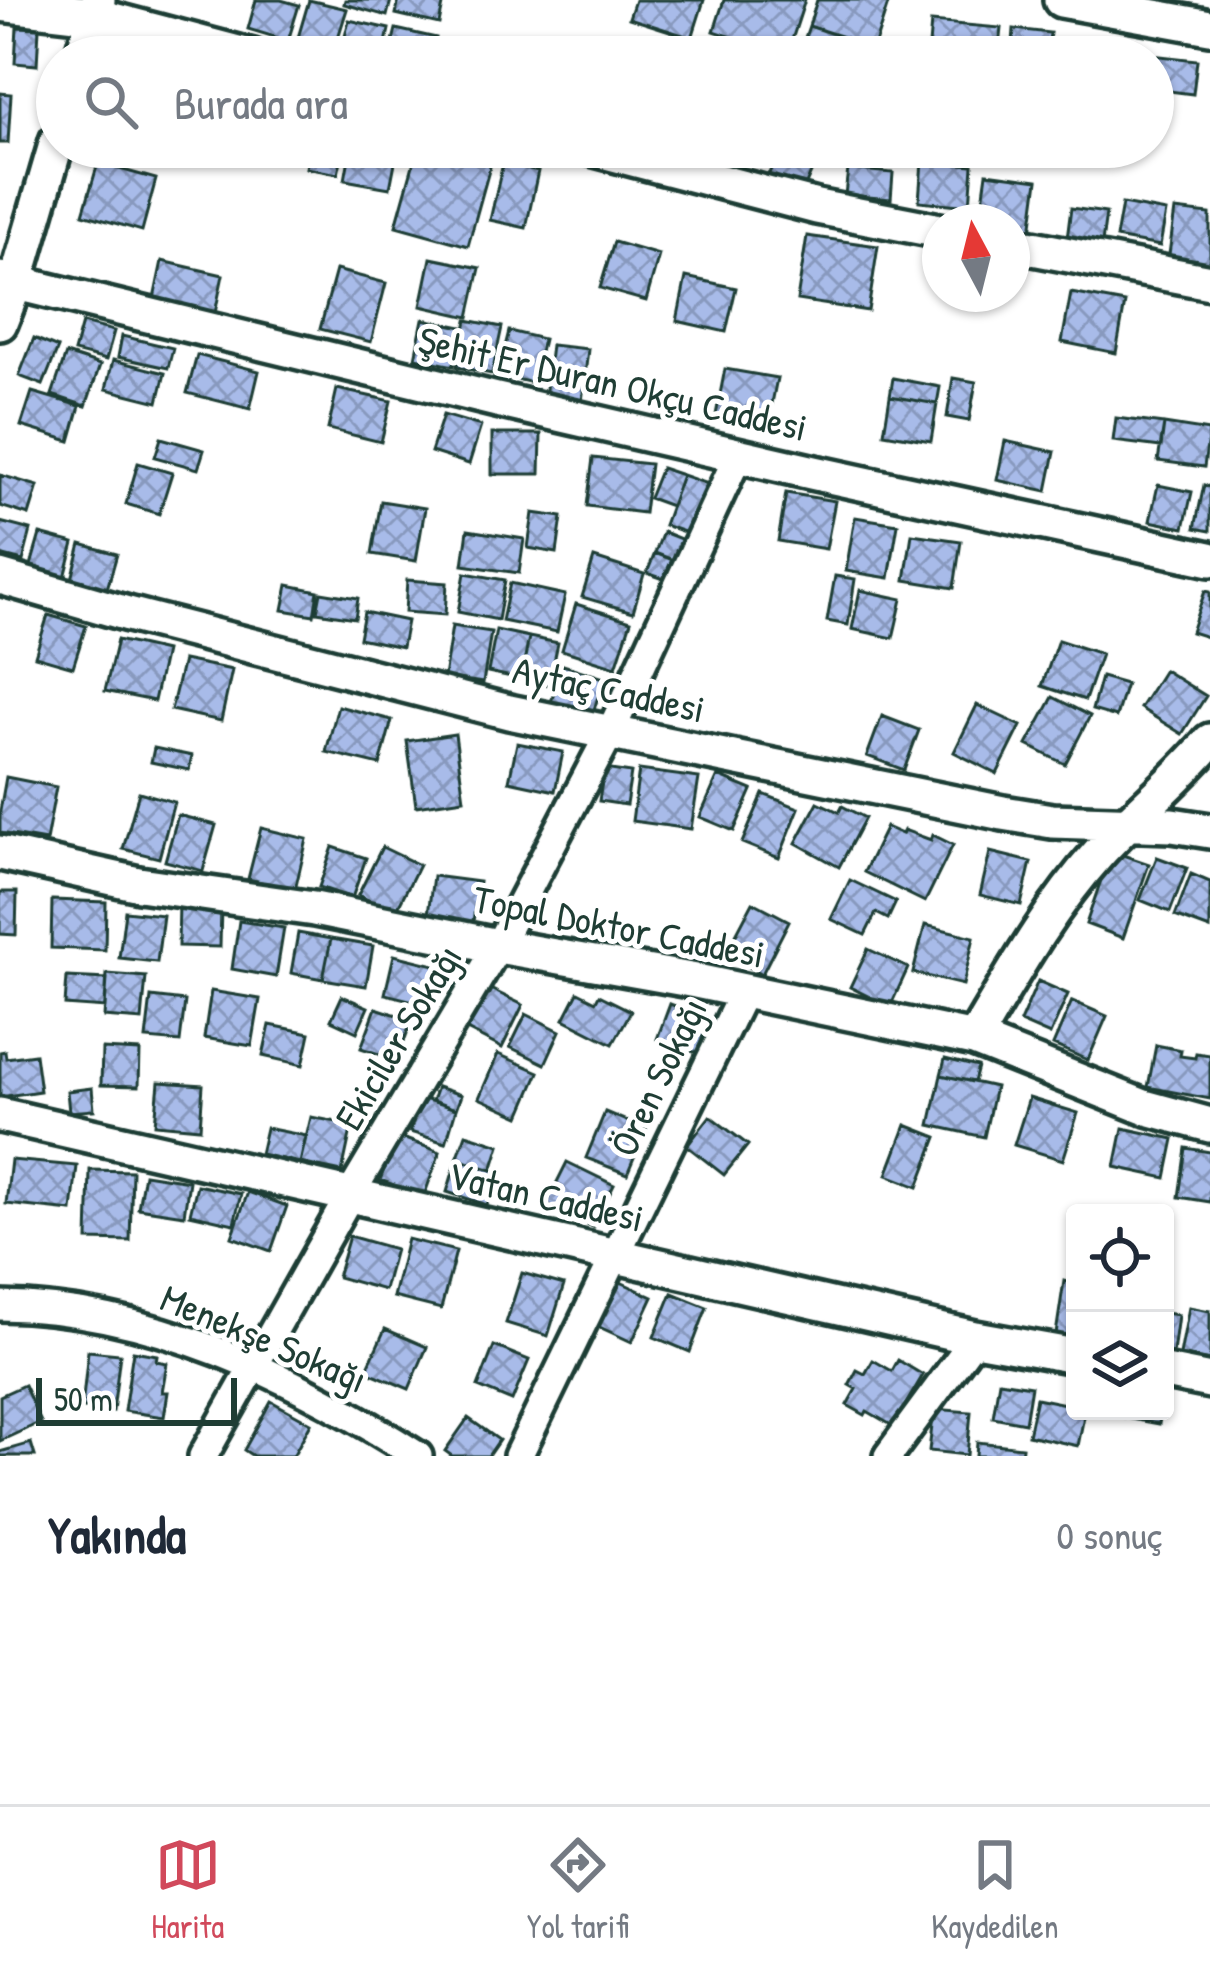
<!DOCTYPE html>
<html lang="tr">
<head>
<meta charset="utf-8">
<style>
  :root { --surface:#fff; --page:#f6f6f7; --text:#1f2937; --muted:#747a83; --line:#e0e1e3; --accent:#d1495b }
  body { margin:0; font-family:"Patrick Hand",sans-serif; background:var(--page); color:var(--text) }
  .controls { position:absolute; right:36px; bottom:36px; display:grid; overflow:hidden; border-radius:12px; box-shadow:0 3px 9px #0004 }
  .controls button { width:108px; height:108px; display:grid; place-items:center; padding:0; border:0; border-bottom:3px solid var(--line); background:var(--surface); color:var(--text); font:60px sans-serif }
  .compass { position:absolute; left:922px; top:204px; width:108px; height:108px; border-radius:50%; background:var(--surface); box-shadow:0 3px 9px #0004; rotate:353deg }
  .scale { position:absolute; left:36px; bottom:30px; width:201px; box-sizing:border-box; padding-left:12px; border:6px solid #1f3d34; border-top:0; font-size:33px; line-height:42px; white-space:nowrap; color:#1f3d34; -webkit-text-stroke:9px #fff; paint-order:stroke }
  .list { margin:0; padding:0; list-style:none }
  h2 { display:flex; justify-content:space-between; align-items:center; height:156px; margin:0; padding:0 48px; font-size:51px }
  h2 small { font-size:39px; font-weight:400; color:var(--muted) }
  .icon { flex:none; width:66px; height:66px; fill:none; stroke:currentColor; stroke-width:2; stroke-linecap:round; stroke-linejoin:round }
  .map { position:relative; flex:none; width:1210px; height:1456px; overflow:hidden }
  .search { position:absolute; background:var(--surface); box-shadow:0 3px 9px #0004; left:36px; right:36px; top:36px; height:132px; display:flex; align-items:center; gap:30px; box-sizing:border-box; padding:0 42px; border-radius:66px; color:var(--muted); font-size:45px }
  .sheet { height:348px; background:var(--surface) }
  nav { display:flex; justify-content:space-around; align-items:center; box-sizing:border-box; height:168px; border-top:3px solid var(--line); background:var(--surface); font-size:33px; color:var(--muted) }
  nav a { display:grid; justify-items:center; gap:6px }
  nav .on { color:var(--accent) }
  .map>svg:first-child { display:block }
  .building { fill:url(#building-cross-hatch); stroke:#1f3d34; stroke-width:3 }
  .lines { fill:none; stroke-linecap:round; stroke-linejoin:round }
  .minor-casing { stroke:#1f3d34; stroke-width:36 }
  .tertiary-casing { stroke:#1f3d34; stroke-width:42 }
  .minor { stroke:#fff; stroke-width:27 }
  .tertiary { stroke:#fff; stroke-width:33 }
  .labels { text-anchor:middle; stroke-width:10; stroke-linejoin:round; paint-order:stroke }
  .street-label { font-size:39px; fill:#1f3d34; stroke:#fff }
</style>
</head>
<body>
<div class="map">
<svg width="1210" height="1456" viewBox="0 0 1210 1456">
  <defs>
    <pattern id="building-cross-hatch" width="8" height="8" patternUnits="userSpaceOnUse" patternTransform="scale(3)"><rect width="8" height="8" fill="#a8bbe9"/><path d="M0 0l8 8M0 8l8-8" fill="none" stroke="#8899be"/></pattern>
  </defs>
  <rect width="100%" height="100%" fill="#fff"/>
  <filter id="ink" filterUnits="userSpaceOnUse"><feTurbulence type="fractalNoise" baseFrequency=".00833" numOctaves="2"/><feDisplacementMap in="SourceGraphic" scale="24" xChannelSelector="R" yChannelSelector="G"/><feConvolveMatrix kernelMatrix="1 2 1 2 8 2 1 2 1" color-interpolation-filters="sRGB"/></filter>
  <g filter="url(#ink)">
    <path class="building" d="M256,0h25l18,5 -11,36 -40,-12z
      M309,0l38,9 -15,48 -37,-9z
      M345,0h46l-4,16 -43,-12z
      M399,0h45l-5,24 -43,-10z
      M635,0h69l-12,38 -63,-20z
      M724,0h81l-18,55 -73,-24z
      M817,0h58l13,4 -14,43 -65,-21z
      M349,20l40,9 -6,28h-43z
      M931,22l70,6 -3,29h-70z
      M809,26l33,11 -7,20h-10l-24,-8z
      M17,27l22,1 -2,37 -22,-2z
      M396,29l40,9 -4,19h-43z
      M1014,29l36,4 -3,24h-35z
      M495,42l40,11 -1,4h-44z
      M1056,42l37,3 -1,12h-38z
      M1151,55l46,5 -4,34 -40,-5v-32z
      M0,93l11,1 -3,49h-8z
      M310,147h34l-6,27 -32,-6z
      M351,147h47l-8,41 -45,-8z
      M418,147h16l57,16 -23,83 -72,-20z
      M670,147h46l-3,14 -44,-11z
      M780,147h42l-19,44 -35,-15z
      M922,161l51,4 -3,41 -51,-5z
      M98,163l58,16 -14,52 -59,-17z
      M503,163l35,8 -12,57 -36,-8z
      M848,169l45,4 -2,26 -46,-4z
      M987,173l51,7 -7,52 -19,-3v-7h-32z
      M1122,204l44,8 -6,34 -44,-8z
      M1071,208l35,5 -4,30 -35,-4z
      M1175,210l35,4v54l-42,-6z
      M807,236l71,10 -10,65 -71,-11z
      M614,242l45,13 -13,46 -46,-13z
      M431,258l49,10 -11,49 -48,-11z
      M162,261l61,14 -8,38 -61,-14z
      M336,270l50,13 -15,59 -51,-13z
      M686,277l50,11 -10,44 -49,-11z
      M1071,293l54,10 -9,50 -54,-11z
      M423,319l39,8 -8,39 -39,-8z
      M467,320l35,7 -10,47 -35,-7z
      M82,323l32,8 -8,29 -32,-8z
      M509,331l34,8 -10,44 -35,-8z
      M122,336l51,12 -5,20 -50,-11z
      M34,338l24,10 -15,37 -24,-9z
      M551,345l37,4 -6,53 -37,-4z
      M66,354l34,11 -14,41 -34,-11z
      M197,355l62,16 -9,38 -63,-16z
      M113,360l52,13 -7,29 -52,-13z
      M725,369l52,9 -10,51 -52,-9z
      M893,378l47,9 -3,17 -47,-8z
      M953,378l23,4 -7,39 -22,-4z
      M337,389l54,12 -10,41 -53,-13z
      M32,392l48,14 -10,35 -49,-15z
      M890,396l47,8 -6,37 -47,-8z
      M443,415l38,11 -12,38 -38,-12z
      M1116,418l48,6 -3,23 -48,-6z
      M1164,424l45,7 -5,36 -46,-6z
      M492,434h49l-1,40h-48z
      M161,438l43,12 -6,19 -43,-12z
      M1005,441l50,11 -8,39 -50,-11z
      M593,458l57,6 -6,49 -57,-7z
      M138,463l34,10 -13,41 -33,-10z
      M661,468l21,7 -11,31 -22,-8z
      M0,475l38,11 -9,29 -29,-9z
      M682,475l26,9 -18,50 -26,-9z
      M1158,485l34,7 -8,36 -34,-7z
      M1204,485l6,2v44l-15,-3z
      M786,493l49,8 -9,48 -48,-8z
      M381,501l44,7 -9,53 -44,-7z
      M533,513l29,4 -5,36 -29,-5z
      M855,517l43,7 -9,54 -43,-7z
      M0,522l31,8 -8,31 -23,-6z
      M468,530l56,9 -5,34 -56,-8z
      M663,532l23,9 -8,21 -23,-9z
      M40,534l34,9 -11,42 -35,-9z
      M912,534l49,7 -7,47 -49,-8z
      M81,544l36,10 -12,42 -35,-9z
      M655,553l23,9 -8,19 -23,-8z
      M594,558l50,16 -11,38 -51,-15z
      M465,573l40,7 -7,40 -40,-8z
      M835,576l20,3 -7,46 -21,-4z
      M407,580l40,3 -2,32 -40,-3z
      M510,583l55,12 -8,37 -55,-11z
      M288,585l30,6 -4,24 -31,-5z
      M860,590l42,9 -9,39 -41,-9z
      M1205,591l5,1v46l-19,-6z
      M321,592l37,6 -3,20 -38,-6z
      M576,604l55,17 -15,46 -54,-17z
      M364,612l43,9 -5,26 -43,-9z
      M48,615l38,11 -13,41 -38,-11z
      M452,626l39,6 -8,51 -39,-6z
      M496,630l33,7 -8,42 -33,-7z
      M529,637l29,6 -9,42 -28,-6z
      M117,640l48,11 -11,50 -49,-10z
      M1058,640l43,14 -16,46 -43,-14z
      M183,660l49,10 -11,51 -50,-11z
      M563,665l41,13 -12,38 -41,-14z
      M1164,670l42,26 -24,38 -42,-26z
      M1101,677l25,7 -10,33 -24,-7z
      M1053,697l37,19 -25,48 -38,-19z
      M977,705l44,21 -24,48 -43,-22z
      M338,706l54,14 -12,45 -54,-13z
      M882,716l37,14 -15,40 -37,-14z
      M455,734l9,65 -48,7 -9,-65z
      M517,743l46,9 -8,39 -46,-10z
      M154,748l38,8 -3,14 -38,-8z
      M604,769l27,4 -5,32 -27,-4z
      M639,770l60,8 -8,51 -59,-8z
      M718,776l34,14 -18,41 -34,-14z
      M6,777l50,10 -10,54 -46,-8v-22z
      M139,792l35,10 -15,56 -36,-9z
      M763,794l36,14 -20,50 -37,-15z
      M818,802l21,10 3,-6 23,12 -26,49 -43,-24z
      M178,815l38,10 -13,46 -38,-10z
      M886,827l16,7 2,-4 27,10 2,-5 20,10 -28,57 -61,-30z
      M261,828l46,11 -12,51 -47,-11z
      M333,847l33,11 -14,40 -33,-11z
      M382,847l37,18 -24,48 -37,-18z
      M1111,851l38,13 -26,74 -37,-14z
      M990,852l41,10 -10,43 -41,-10z
      M1157,857l30,11 -17,44 -30,-12z
      M1191,874l19,8v47l-35,-13z
      M433,876l46,6 -7,46 -45,-6z
      M850,880l46,22 -8,17 -12,-6 -11,22 -34,-16z
      M0,892h17l-1,43 -16,-1z
      M52,900l54,2 -1,48 -54,-2z
      M753,902l36,19 -27,53 -37,-19z
      M179,904l42,1 -1,42 -42,-1z
      M125,911l38,4 -6,47 -38,-4z
      M239,921l45,7 -8,49 -44,-8z
      M925,925l49,12 -11,48 -50,-12z
      M298,933l33,6 -8,40 -32,-6z
      M331,939l42,7 -7,40 -43,-7z
      M868,949l40,19 -18,39 -40,-20z
      M394,955l45,11 -9,39 -45,-11z
      M107,974l39,3 -4,43 -38,-3z
      M67,977l40,2 -2,29 -40,-3z
      M1038,981l30,13 -18,41 -30,-13z
      M486,987l37,18 -21,43 -37,-19z
      M211,991l49,8 -8,47 -48,-8z
      M578,992l18,9 3,-6 32,16 -18,33 -49,-25z
      M342,996l26,11 -11,25 -26,-12z
      M151,997l34,4 -5,41 -34,-3z
      M1072,1001l35,15 -19,44 -35,-15z
      M670,1004l39,15 -12,34 -40,-14z
      M376,1008l36,12 -15,40 -36,-12z
      M526,1014l34,17 -15,33 -35,-17z
      M270,1025l40,8 -7,32 -40,-9z
      M1156,1045l25,5 -1,6 15,2 1,-5 14,2v44l-62,-12z
      M102,1049l38,2 -1,35 -38,-1z
      M5,1051l1,7 29,-4 5,37 -40,6v-45z
      M498,1054l41,18 -19,44 -41,-18z
      M945,1059l33,8 -4,15 -33,-7z
      M941,1075l54,12 -11,50 -54,-12z
      M159,1082l44,3 -3,43 -45,-4z
      M437,1087l24,8 -5,14 -24,-8z
      M92,1088l2,22 -25,2 -2,-21z
      M421,1098l35,11 -10,34 -36,-11z
      M1029,1098l49,15 -15,47 -49,-15z
      M605,1112l41,17 -19,45 -41,-16z
      M710,1116l38,29 -24,30 -37,-29z
      M311,1117l41,8 -10,47 -42,-9z
      M906,1125l31,12 -19,50 -31,-12z
      M266,1128l40,8 -6,27 -40,-9z
      M1123,1128l51,11 -8,39 -51,-11z
      M466,1134l34,11 -8,25 -35,-11z
      M397,1136l43,16 -16,44 -44,-16z
      M1186,1148l24,4v50l-31,-5z
      M457,1159l41,13 -11,33 -40,-13z
      M11,1160l66,6 -5,45 -66,-7z
      M567,1162l47,23 -21,42 -47,-23z
      M90,1170l42,1 -2,70 -42,-1z
      M144,1174l45,7 -5,34 -46,-7z
      M197,1185l44,9 -7,30 -44,-10z
      M248,1192l39,14 -16,45 -39,-14z
      M349,1236l46,13 -11,41 -47,-13z
      M407,1239l49,12 -15,58 -48,-12z
      M522,1273l42,12 -16,51 -42,-13z
      M614,1279l39,18 -21,45 -39,-18z
      M1064,1281l11,2v54l-19,-3z
      M672,1293l35,14 -17,45 -36,-15z
      M1189,1307l21,4v50l-30,-6z
      M1165,1313l13,2 -5,38 -8,-1z
      M385,1329l42,18 -18,42 -43,-18z
      M494,1346l35,14 -17,41 -34,-14z
      M88,1351l32,3 -7,57 -31,-3z
      M133,1351l24,4 -1,6 11,2 -5,29h6l-4,25 -40,-6z
      M873,1360l19,11 6,-11 25,15 -30,51 -26,-15 -2,4 -18,-10 9,-16 -7,-4 8,-15 8,4z
      M999,1381l32,5 -6,37 -32,-6z
      M24,1385l17,37 -41,19v-45z
      M1036,1398l39,8v5h10l-7,35 -50,-11z
      M271,1401l40,22 -18,33h-40l-9,-6z
      M934,1409l37,3 -4,43 -38,-4z
      M1122,1411h39l-2,13 -38,-7z
      M468,1418l31,22 -11,16h-36l-7,-5z
      M977,1442l45,5 -1,9h-45z
      M31,1443l4,13h-35v-4z"/>
    <g class="lines">
      <g class="minor-casing">
        <path id="minor" d="M0,1306c151,2 293,70 418,150
          M203,1456l147,-261 148,-249 112,-213 128,-277
          M518,1456l226,-465
          M888,1456l87,-118"/>
      </g>
      <g class="tertiary-casing">
        <path id="tertiary" d="M1061,0l149,27
          M0,4l94,11 159,42
          M82,57l16,-57
          M587,147l230,60 123,24
          M1012,244l198,38
          M0,279l497,121 318,73 395,86
          M0,323l16,-41 41,-141
          M0,577l128,37 381,98 494,101 49,8 120,4 38,6
          M0,853l139,31 175,25 184,37 198,35 278,58 170,68 66,18
          M974,1039c38,-64 74,-129 124,-185 36,-40 78,-72 112,-113
          M0,1115l975,223 100,18
          M1165,1372l45,9"/>
      </g>
      <use href="#minor" class="minor"/>
      <use href="#tertiary" class="tertiary"/>
    </g>
  </g>
  <g class="labels">
    <g class="street-label">
      <text transform="translate(613 383) rotate(13)" y="14">Şehit Er Duran Okçu Caddesi</text>
      <text transform="translate(609 689) rotate(12)" y="14">Aytaç Caddesi</text>
      <text transform="translate(619 926) rotate(11)" y="14">Topal Doktor Caddesi</text>
      <text transform="translate(398 1037) rotate(-59)" y="14">Ekiciler Sokağı</text>
      <text transform="translate(658 1077) rotate(-64)" y="14">Ören Sokağı</text>
      <text transform="translate(546 1196) rotate(13)" y="14">Vatan Caddesi</text>
      <text transform="translate(264 1338) rotate(23)" y="14">Menekşe Sokağı</text>
    </g>
  </g>
</svg>
<div class="controls">
<button><svg class="icon" aria-label="locate" viewBox="0 0 24 24"><circle cx="12" cy="12" r="6"/><path d="M12 2v4M12 18v4M2 12h4M18 12h4"/></svg></button>
<button><svg class="icon" aria-label="layers" viewBox="0 0 24 24"><path d="M12 4l9 5-9 5-9-5zM3 14l9 5 9-5"/></svg></button>
</div>
<svg class="compass" viewBox="-18 -18 36 36"><path d="M0-13l5 13h-10z" fill="#e53935"/><path d="M0 13l5-13h-10z" fill="#747a83"/></svg>
<div class="scale">50 m</div>
<div class="search"><svg class="icon" aria-label="search" viewBox="0 0 24 24"><circle cx="10" cy="10" r="6"/><path d="M15 15l6 6"/></svg>Burada ara</div>
</div>
<section class="sheet">
<h2>Yakında<small>0 sonuç</small></h2>
<ul class="list">
</ul>
</section>
<nav>
<a class="on"><svg class="icon" aria-label="map" viewBox="0 0 24 24"><path d="M3 6l6-2 6 2 6-2v14l-6 2-6-2-6 2zM9 4v14M15 6v14"/></svg>Harita</a>
<a><svg class="icon" aria-label="directions" viewBox="0 0 24 24"><path d="M12 3l9 9-9 9-9-9zM9 14v-3h6M13 9l2 2-2 2"/></svg>Yol tarifi</a>
<a><svg class="icon" aria-label="saved" viewBox="0 0 24 24"><path d="M7 4h10v16l-5-4-5 4z"/></svg>Kaydedilen</a>
</nav>
</body>
</html>
